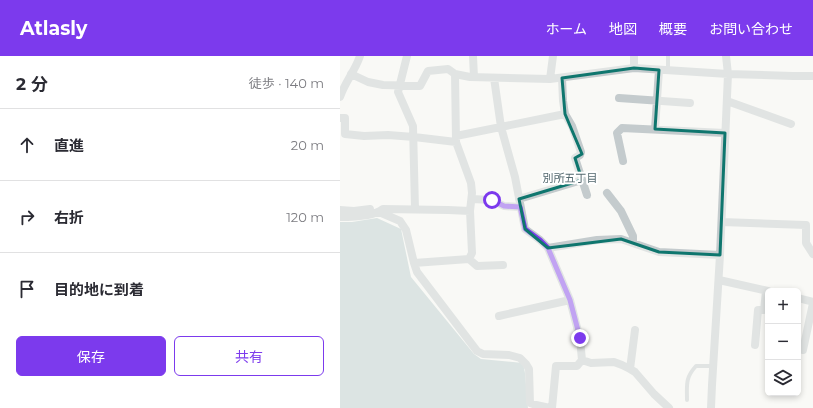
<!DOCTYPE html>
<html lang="ja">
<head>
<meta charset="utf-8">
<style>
  :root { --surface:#fff; --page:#f7f7f7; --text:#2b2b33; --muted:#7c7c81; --line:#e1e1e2; --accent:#7c3aed }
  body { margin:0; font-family:Montserrat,"Noto Sans JP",sans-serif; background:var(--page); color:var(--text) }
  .controls { position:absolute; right:12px; bottom:12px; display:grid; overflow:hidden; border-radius:6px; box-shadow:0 2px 6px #0003 }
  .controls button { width:36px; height:36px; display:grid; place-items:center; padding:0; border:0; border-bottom:1px solid var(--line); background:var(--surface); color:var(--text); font:20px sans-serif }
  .stop { position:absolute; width:12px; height:12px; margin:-9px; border:3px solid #7c3aed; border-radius:50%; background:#fff }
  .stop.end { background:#7c3aed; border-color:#fff; box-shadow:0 1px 4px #0008 }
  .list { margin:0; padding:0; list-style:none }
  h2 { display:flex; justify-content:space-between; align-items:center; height:52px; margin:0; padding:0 16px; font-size:17px }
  h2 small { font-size:13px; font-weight:400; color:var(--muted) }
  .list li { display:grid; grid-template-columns:26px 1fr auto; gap:12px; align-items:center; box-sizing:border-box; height:72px; padding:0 16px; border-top:1px solid var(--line) }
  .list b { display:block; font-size:15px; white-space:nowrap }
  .list em { font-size:13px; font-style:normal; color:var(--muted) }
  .actions { display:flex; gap:8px; padding:12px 16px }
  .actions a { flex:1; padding:9px 0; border:1px solid var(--accent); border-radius:6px; text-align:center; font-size:14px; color:var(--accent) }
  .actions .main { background:var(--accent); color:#fff }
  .icon { flex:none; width:22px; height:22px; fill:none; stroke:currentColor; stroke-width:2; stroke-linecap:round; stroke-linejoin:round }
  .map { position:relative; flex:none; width:473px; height:352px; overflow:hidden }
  header { display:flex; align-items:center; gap:24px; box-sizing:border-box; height:56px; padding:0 20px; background:var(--accent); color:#fff }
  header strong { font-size:19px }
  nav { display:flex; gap:22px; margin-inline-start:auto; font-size:14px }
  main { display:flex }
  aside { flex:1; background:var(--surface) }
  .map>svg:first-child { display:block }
  .water { fill:#b8cbcc }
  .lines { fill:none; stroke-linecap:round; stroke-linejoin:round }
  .service { stroke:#c4cbcd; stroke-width:4 }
  .minor { stroke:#c4cbcd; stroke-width:8 }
  .route { stroke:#7c3aed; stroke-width:5 }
  .marked { fill:none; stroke:#0f766e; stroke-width:3; stroke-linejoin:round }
  .labels { text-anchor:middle; stroke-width:4; stroke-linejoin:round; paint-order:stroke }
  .neighbourhood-label { font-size:11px; fill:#54696f; stroke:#fff }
</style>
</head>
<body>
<header>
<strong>Atlasly</strong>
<nav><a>ホーム</a><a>地図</a><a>概要</a><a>お問い合わせ</a></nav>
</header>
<main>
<aside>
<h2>2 分<small>徒歩 · 140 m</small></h2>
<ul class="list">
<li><svg class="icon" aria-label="ahead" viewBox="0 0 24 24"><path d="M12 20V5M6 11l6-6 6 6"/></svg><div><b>直進</b></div><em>20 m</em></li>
<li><svg class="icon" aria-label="right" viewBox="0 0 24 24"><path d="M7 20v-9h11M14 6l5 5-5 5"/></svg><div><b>右折</b></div><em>120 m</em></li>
<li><svg class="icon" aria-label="arrive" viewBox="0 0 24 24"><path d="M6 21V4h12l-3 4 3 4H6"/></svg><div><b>目的地に到着</b></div></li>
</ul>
<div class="actions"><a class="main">保存</a><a>共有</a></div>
</aside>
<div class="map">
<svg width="473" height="352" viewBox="0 0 473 352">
  <rect width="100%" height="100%" fill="#f9f9f6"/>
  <path class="water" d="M37,162l24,11 10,48 63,77 7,5 42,4 2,10 3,35h-188v-186h12z"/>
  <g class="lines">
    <path class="service" d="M328,14v-14
      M347,344c0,-15 -2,-22 9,-34h17"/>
    <path class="minor" d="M67,0l-9,36 15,34 2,83
      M133,0l1,21
      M294,0v12
      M11,18l17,8 15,3 37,1 8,-15 20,-2 7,5 15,3 80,2 84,-11 94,6 65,2h20
      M115,18l1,67
      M154,22l7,49 14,50 10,52 15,11 8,8 22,52 10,39 2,21 -5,6h-21l-4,42
      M222,22l1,23 2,13 7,12 9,26 -1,3 -5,3 12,37
      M210,23l3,-23
      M0,41c5,-15 15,-26 20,-41
      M279,42l71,5
      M387,45l64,23
      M0,62h5v16l19,2 24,-1 26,2 42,5 15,41 1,10 -2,18 2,42 -3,6
      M315,73l4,-59
      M116,80l109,-22
      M283,105l-6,-28 5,-5 103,5
      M267,137l14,18 12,25v7
      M132,143l20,1 12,6 16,1
      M179,143l63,-19
      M0,154l14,1 16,-2
      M39,156l21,9 6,9 8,33 55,-4 8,7 26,-1
      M0,161c12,0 34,-1 43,-8l65,1 22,1
      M382,166l84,3v18l7,11
      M208,192l49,-8 24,-1 38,13 61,3
      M74,207l3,9 60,79 6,3 26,1 11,3 6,6 3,5 1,34 6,2 14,3
      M379,224l49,11
      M458,242l15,4
      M159,260l71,-16
      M415,289l3,-35h6l2,-19
      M463,294l10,-47
      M242,304l9,3 23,-1 8,3 8,4 5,3 19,22 15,14
      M290,313l5,-39
      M371,352l1,-23 8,-130 8,-181 -2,-18"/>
  </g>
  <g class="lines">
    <path class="route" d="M152,144l12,6 16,1 5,22 15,11 8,8 22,52 10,38"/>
  </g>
  <path d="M0 0H473V352H0ZM294,12l25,2 -4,59 70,4 -5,122 -61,-3 -38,-13 -73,9 -23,-19 -6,-30 63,-19 -7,-22 7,-4 -17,-40 -3,-36z" fill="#f9f9f6" fill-opacity=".55" fill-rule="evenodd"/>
  <path class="marked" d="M294,12l25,2 -4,59 70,4 -5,122 -61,-3 -38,-13 -73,9 -23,-19 -6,-30 63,-19 -7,-22 7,-4 -17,-40 -3,-36z"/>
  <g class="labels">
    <g class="neighbourhood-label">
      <text x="230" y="126">別所五丁目</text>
    </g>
  </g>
</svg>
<div class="controls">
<button>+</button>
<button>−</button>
<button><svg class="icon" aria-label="layers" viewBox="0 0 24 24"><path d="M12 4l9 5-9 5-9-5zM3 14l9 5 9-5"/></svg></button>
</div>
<div class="stop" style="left:152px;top:144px"></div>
<div class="stop end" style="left:240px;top:282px"></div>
</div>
</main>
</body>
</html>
